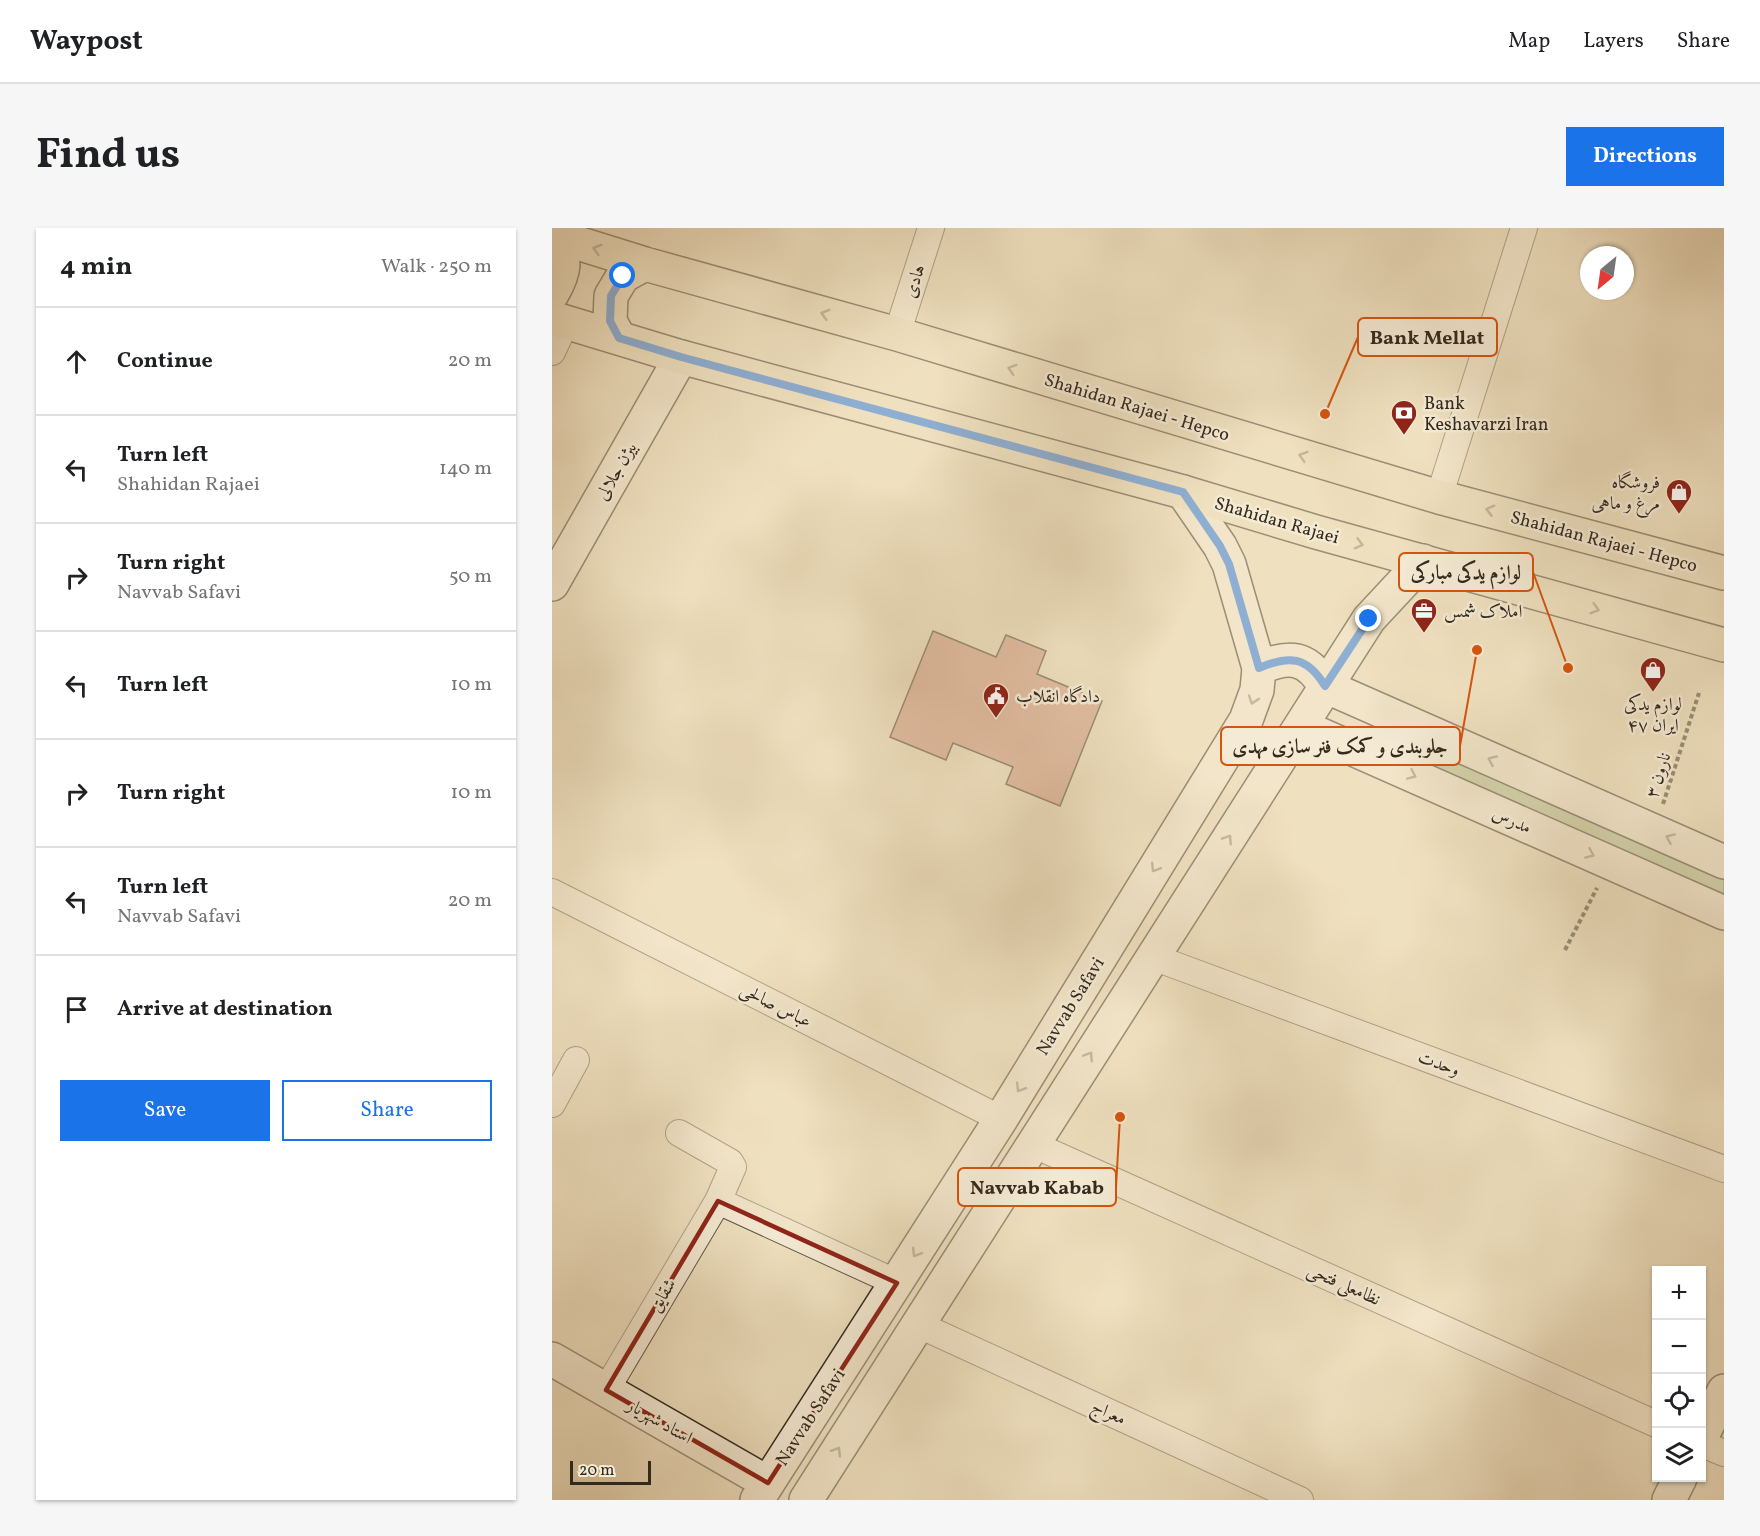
<!DOCTYPE html>
<html lang="en">
<head>
<meta charset="utf-8">
<style>
  :root { --surface:#fff; --page:#f6f6f6; --text:#202124; --muted:#757577; --line:#e0e0e0; --accent:#1a73e8 }
  body { margin:0; font-family:Vollkorn,Amiri,serif; background:var(--page); color:var(--text) }
  .controls { position:absolute; right:18px; bottom:18px; display:grid; overflow:hidden; border-radius:0px; box-shadow:0 2px 4px #0004 }
  .controls button { width:54px; height:54px; display:grid; place-items:center; padding:0; border:0; border-bottom:2px solid var(--line); background:var(--surface); color:var(--text); font:30px sans-serif }
  .compass { position:absolute; left:1028px; top:18px; width:54px; height:54px; border-radius:50%; background:var(--surface); box-shadow:0 2px 4px #0004; rotate:209deg }
  .scale { position:absolute; left:18px; bottom:15px; width:81px; box-sizing:border-box; padding-left:6px; border:3px solid #332a1e; border-top:0; font-size:16px; line-height:21px; white-space:nowrap; color:#332a1e; -webkit-text-stroke:4px #f5ebd5; paint-order:stroke }
  .stop { position:absolute; width:18px; height:18px; margin:-14px; border:4px solid #1a73e8; border-radius:50%; background:#fff }
  .stop.end { background:#1a73e8; border-color:#fff; box-shadow:0 2px 6px #0008 }
  .list { margin:0; padding:0; list-style:none }
  h2 { display:flex; justify-content:space-between; align-items:center; height:78px; margin:0; padding:0 24px; font-size:26px }
  h2 small { font-size:20px; font-weight:400; color:var(--muted) }
  .list li { display:grid; grid-template-columns:39px 1fr auto; gap:18px; align-items:center; box-sizing:border-box; height:108px; padding:0 24px; border-top:2px solid var(--line) }
  .list b { display:block; font-size:22px; white-space:nowrap }
  .list p { margin:0; font-size:20px; white-space:nowrap; color:var(--muted) }
  .list em { font-size:20px; font-style:normal; color:var(--muted) }
  .actions { display:flex; gap:12px; padding:18px 24px }
  .actions a { flex:1; padding:14px 0; border:2px solid var(--accent); border-radius:0px; text-align:center; font-size:21px; color:var(--accent) }
  .actions .main { background:var(--accent); color:#fff }
  .icon { flex:none; width:33px; height:33px; fill:none; stroke:currentColor; stroke-width:2; stroke-linecap:round; stroke-linejoin:round }
  .map { position:relative; flex:none; width:1172px; height:1272px; overflow:hidden; border-radius:0px }
  header { display:flex; align-items:center; gap:36px; box-sizing:border-box; height:84px; padding:0 30px; background:var(--surface); border-bottom:2px solid var(--line) }
  header strong { font-size:28px }
  nav { display:flex; gap:33px; margin-inline-start:auto; font-size:21px }
  .intro { display:flex; align-items:center; justify-content:space-between; box-sizing:border-box; height:144px; padding:0 36px }
  h1 { margin:0; font-size:42px }
  .button { padding:15px 27px; border-radius:0px; background:var(--accent); color:#fff; font-size:21px; font-weight:700 }
  main { display:flex; gap:36px; padding:0 36px }
  aside { flex:1; background:var(--surface); border-radius:0px; box-shadow:0 2px 4px #0004 }
  .map>svg:first-child { display:block }
  .green { fill:#b5c395; stroke:#74765a; stroke-width:1.5 }
  .building { fill:#d2947f; stroke:#332a1e; stroke-width:1.5 }
  .lines { fill:none; stroke-linecap:round; stroke-linejoin:round }
  .street-casing { stroke:#625846; stroke-width:28 }
  .secondary-casing { stroke:#332a1e; stroke-width:36 }
  .primary-casing { stroke:#332a1e; stroke-width:36 }
  .path { stroke:#332a1e; stroke-width:4; stroke-dasharray:4.5 3; stroke-linecap:butt }
  .street { stroke:#f5ebd5; stroke-width:26 }
  .secondary { stroke:#f5ebd5; stroke-width:33 }
  .primary { stroke:#efe0bf; stroke-width:33 }
  .oneway { stroke:#91856e }
  .oneway2 { stroke:#948a7a }
  .route { stroke:#1a73e8; stroke-width:8 }
  .marked { fill:none; stroke:#8f2418; stroke-width:4.5; stroke-linejoin:round }
  .labels { text-anchor:middle; stroke-width:5; stroke-linejoin:round; paint-order:stroke }
  .street-label { font-size:18px; fill:#332a1e; stroke:#f5ebd5 }
  .poi-label { font-size:18px; fill:#332a1e; stroke:#f5ebd5; text-anchor:start }
  .leader { fill:none; stroke:#d6540e; stroke-width:2 }
  .callout-dot { fill:#d6540e; stroke:#f5ebd5; stroke-width:2 }
  .callout { fill:#f5ebd5; stroke:#d6540e; stroke-width:2 }
  .callout-label { font-size:20px; text-anchor:middle; font-weight:bold; fill:#332a1e }
</style>
</head>
<body>
<header>
<strong>Waypost</strong>
<nav><a>Map</a><a>Layers</a><a>Share</a></nav>
</header>
<div class="intro"><h1>Find us</h1><a class="button">Directions</a></div>
<main>
<aside>
<h2>4 min<small>Walk · 250 m</small></h2>
<ul class="list">
<li><svg class="icon" aria-label="ahead" viewBox="0 0 24 24"><path d="M12 20V5M6 11l6-6 6 6"/></svg><div><b>Continue</b></div><em>20 m</em></li>
<li><svg class="icon" aria-label="left" viewBox="0 0 24 24"><path d="M17 20v-9H6M10 6l-5 5 5 5"/></svg><div><b>Turn left</b><p>Shahidan Rajaei</p></div><em>140 m</em></li>
<li><svg class="icon" aria-label="right" viewBox="0 0 24 24"><path d="M7 20v-9h11M14 6l5 5-5 5"/></svg><div><b>Turn right</b><p>Navvab Safavi</p></div><em>50 m</em></li>
<li><svg class="icon" aria-label="left" viewBox="0 0 24 24"><path d="M17 20v-9H6M10 6l-5 5 5 5"/></svg><div><b>Turn left</b></div><em>10 m</em></li>
<li><svg class="icon" aria-label="right" viewBox="0 0 24 24"><path d="M7 20v-9h11M14 6l5 5-5 5"/></svg><div><b>Turn right</b></div><em>10 m</em></li>
<li><svg class="icon" aria-label="left" viewBox="0 0 24 24"><path d="M17 20v-9H6M10 6l-5 5 5 5"/></svg><div><b>Turn left</b><p>Navvab Safavi</p></div><em>20 m</em></li>
<li><svg class="icon" aria-label="arrive" viewBox="0 0 24 24"><path d="M6 21V4h12l-3 4 3 4H6"/></svg><div><b>Arrive at destination</b></div></li>
</ul>
<div class="actions"><a class="main">Save</a><a>Share</a></div>
</aside>
<div class="map">
<svg width="1172" height="1272" viewBox="0 0 1172 1272">
  <rect width="100%" height="100%" fill="#efe0bf"/>
  <filter id="stains"><feTurbulence type="fractalNoise" baseFrequency=".00333" numOctaves="4"/><feColorMatrix values="0 0 0 0 .2 0 0 0 0 .09 0 0 0 0 .02 0 0 0 .5 -.17"/></filter>
  <radialGradient id="worn" r=".72"><stop offset=".6" stop-color="#630" stop-opacity="0"/><stop offset="1" stop-color="#630" stop-opacity=".3"/></radialGradient>
  <path class="green" d="M851,505l321,138v36l-324,-153c-8,-8 -7,-16 3,-21z"/>
  <path class="building" d="M381,403l63,26 10,-22 40,16 -9,23 65,27 -42,105 -54,-22 7,-17 -60,-24 -7,17 -56,-23z"/>
  <g class="lines">
    <g class="street-casing">
      <path id="street" d="M345,106l34,-106
        M0,124l14,-30
        M887,269l85,-269
        M0,664l449,227
        M601,729l571,212
        M0,876l24,-44
        M480,916l624,280
        M166,973l179,82
        M365,1096l383,176
        M54,1162l112,-189 15,-34 -3,-5 -51,-29
        M1150,1216l22,9"/>
    </g>
    <g class="secondary-casing">
      <path id="secondary" d="M0,356l129,-227
        M707,440c30,-13 48,-12 66,18l399,176
        M749,498l423,187
        M0,1131l216,124
        M1150,1208l22,-45
        M205,1272l244,-381 245,-399 11,-30 2,-22 -30,-104 -9,-18 -37,-54
        M254,1272l563,-881 54,-58
        M1117,1272l11,-22"/>
    </g>
    <g class="primary-casing">
      <path id="primary" d="M0,7l93,29 252,70 542,163 285,76
        M0,66c14,-24 14,-32 3,-58
        M0,90l129,39 502,135 133,40 408,113
        M67,110l-9,-17 1,-25 12,-20 22,-12"/>
    </g>
    <path class="path" d="M1111,576l36,-111
      M1013,722l32,-62"/>
    <use href="#street" class="street"/>
    <use href="#secondary" class="secondary"/>
    <use href="#primary" class="primary"/>
  </g>
  <defs><path id="oneway-chevron" d="M-2-3.5L2.5 0L-2 3.5" fill="none" stroke-width="1.6" stroke-linecap="round" stroke-linejoin="round" transform="scale(1.5)"/></defs>
  <g class="oneway">
    <use href="#oneway-chevron" transform="translate(45 21) rotate(-163)"/>
    <use href="#oneway-chevron" transform="translate(273 86) rotate(-164)"/>
    <use href="#oneway-chevron" transform="translate(460 141) rotate(-163)"/>
    <use href="#oneway-chevron" transform="translate(751 228) rotate(-163)"/>
    <use href="#oneway-chevron" transform="translate(938 282) rotate(-165)"/>
    <use href="#oneway-chevron" transform="translate(807 316) rotate(15)"/>
    <use href="#oneway-chevron" transform="translate(1043 381) rotate(16)"/>
  </g>
  <g class="oneway2">
    <use href="#oneway-chevron" transform="translate(701 472) rotate(109)"/>
    <use href="#oneway-chevron" transform="translate(940 532) rotate(-156)"/>
    <use href="#oneway-chevron" transform="translate(860 547) rotate(24)"/>
    <use href="#oneway-chevron" transform="translate(1118 610) rotate(-156)"/>
    <use href="#oneway-chevron" transform="translate(676 611) rotate(-57)"/>
    <use href="#oneway-chevron" transform="translate(1038 626) rotate(24)"/>
    <use href="#oneway-chevron" transform="translate(603 640) rotate(122)"/>
    <use href="#oneway-chevron" transform="translate(537 828) rotate(-57)"/>
    <use href="#oneway-chevron" transform="translate(468 860) rotate(122)"/>
    <use href="#oneway-chevron" transform="translate(364 1025) rotate(122)"/>
    <use href="#oneway-chevron" transform="translate(285 1223) rotate(-58)"/>
  </g>
  <g class="lines">
    <path class="route" d="M71,48l-12,20 -1,25 9,17 62,19 502,135 37,54 9,18 30,104c30,-13 48,-12 66,18l44,-67"/>
  </g>
  <path d="M0 0H1172V1272H0ZM166,973l179,82 -129,200 -162,-93z" fill="#efe0bf" fill-opacity=".55" fill-rule="evenodd"/>
  <path class="marked" d="M166,973l179,82 -129,200 -162,-93z"/>
  <defs>
    <g id="bank-pin" transform="scale(1.35)"><path d="M0 17L-7.5 6A9.5 9.5 0 1 1 7.5 6Z" fill="#8f2418" stroke="#f5ebd5"/><path d="M-6-4H6V4H-6ZM0-2.3a2.3 2.3 0 1 0 0 4.6a2.3 2.3 0 1 0 0-4.6Z" fill="#fff"/></g>
    <g id="shop-pin" transform="scale(1.35)"><path d="M0 17L-7.5 6A9.5 9.5 0 1 1 7.5 6Z" fill="#8f2418" stroke="#f5ebd5"/><path d="M-5-2.5h2.3a2.7 3.5 0 0 1 5.4 0H5L5.5 6h-11ZM-1.5-2.5h3a1.5 2.3 0 0 0-3 0Z" fill="#fff"/></g>
    <g id="office-pin" transform="scale(1.35)"><path d="M0 17L-7.5 6A9.5 9.5 0 1 1 7.5 6Z" fill="#8f2418" stroke="#f5ebd5"/><path d="M-6-3h4V-5.5h4V-3h4V5H-6ZM-1-4.5V-3h2v-1.5ZM-6 0V1H6V0Z" fill="#fff"/></g>
    <g id="civic-pin" transform="scale(1.35)"><path d="M0 17L-7.5 6A9.5 9.5 0 1 1 7.5 6Z" fill="#8f2418" stroke="#f5ebd5"/><path d="M-.6-6.5H3V-4.5H.6V-3L4-1V1h2V6H-6V1h2V-1L-.6-3ZM-1.2 2.5V6h2.4V2.5Z" fill="#fff"/></g>
  </defs>
  <g fill-rule="evenodd">
    <use href="#bank-pin" x="852" y="185"/>
    <use href="#shop-pin" x="1127" y="264"/>
    <use href="#office-pin" x="872" y="383"/>
    <use href="#shop-pin" x="1101" y="442"/>
    <use href="#civic-pin" x="444" y="468"/>
  </g>
  <g class="labels">
    <g class="street-label">
      <text transform="translate(362 53) rotate(-72)" y="6">هادی</text>
      <text transform="translate(585 179) rotate(17)" y="6">Shahidan Rajaei - Hepco</text>
      <text transform="translate(64 243) rotate(-60)" y="6">بیژن جلالی</text>
      <text transform="translate(725 292) rotate(16)" y="6">Shahidan Rajaei</text>
      <text transform="translate(1052 313) rotate(15)" y="6">Shahidan Rajaei - Hepco</text>
      <text transform="translate(1106 547) rotate(-72)" y="6">نارون ۳</text>
      <text transform="translate(960 592) rotate(24)" y="6">مدرس</text>
      <text transform="translate(224 777) rotate(27)" y="6">عباس صالحی</text>
      <text transform="translate(518 778) rotate(-58)" y="6">Navvab Safavi</text>
      <text transform="translate(887 835) rotate(20)" y="6">وحدت</text>
      <text transform="translate(792 1056) rotate(24)" y="6">نظامعلی فتحی</text>
      <text transform="translate(110 1067) rotate(-59)" y="6">شقایق</text>
      <text transform="translate(557 1184) rotate(25)" y="6">معراج</text>
      <text transform="translate(258 1189) rotate(-57)" y="6">Navvab Safavi</text>
      <text transform="translate(108 1193) rotate(30)" y="6">استاد شهریار</text>
    </g>
    <g class="poi-label">
      <text x="872" y="181">Bank<tspan x="872" dy="21">Keshavarzi Iran</tspan></text>
      <text x="1108" y="260" text-anchor="end">فروشگاه<tspan x="1108" dy="21">مرغ و ماهی</tspan></text>
      <text x="892" y="389">املاک شمس</text>
      <text x="464" y="474">دادگاه انقلاب</text>
      <text x="1101" y="482" text-anchor="middle">لوازم یدکی<tspan x="1101" dy="21">ایران ۴۷</tspan></text>
    </g>
  </g>
  <path class="leader" d="M773 186L806 109M1016 440L981 344M925 422L908 518M568 889L564 959"/>
  <g class="callout-dot">
    <circle cx="773" cy="186" r="6"/>
    <circle cx="1016" cy="440" r="6"/>
    <circle cx="925" cy="422" r="6"/>
    <circle cx="568" cy="889" r="6"/>
  </g>
  <g class="callout">
    <rect x="806" y="90" width="139" height="38" rx="6"/>
    <rect x="847" y="325" width="134" height="38" rx="6"/>
    <rect x="669" y="499" width="239" height="38" rx="6"/>
    <rect x="406" y="940" width="158" height="38" rx="6"/>
  </g>
  <g class="callout-label">
    <text x="875" y="116">Bank Mellat</text>
    <text x="914" y="351">لوازم یدکی مبارکی</text>
    <text x="788" y="525">جلوبندی و کمک فنر سازی مهدی</text>
    <text x="485" y="966">Navvab Kabab</text>
  </g>
  <rect width="100%" height="100%" filter="url(#stains)"/>
  <rect width="100%" height="100%" fill="url(#worn)"/>
</svg>
<div class="controls">
<button>+</button>
<button>−</button>
<button><svg class="icon" aria-label="locate" viewBox="0 0 24 24"><circle cx="12" cy="12" r="6"/><path d="M12 2v4M12 18v4M2 12h4M18 12h4"/></svg></button>
<button><svg class="icon" aria-label="layers" viewBox="0 0 24 24"><path d="M12 4l9 5-9 5-9-5zM3 14l9 5 9-5"/></svg></button>
</div>
<svg class="compass" viewBox="-18 -18 36 36"><path d="M0-13l5 13h-10z" fill="#e53935"/><path d="M0 13l5-13h-10z" fill="#757577"/></svg>
<div class="scale">20 m</div>
<div class="stop" style="left:71px;top:48px"></div>
<div class="stop end" style="left:817px;top:391px"></div>
</div>
</main>
</body>
</html>
